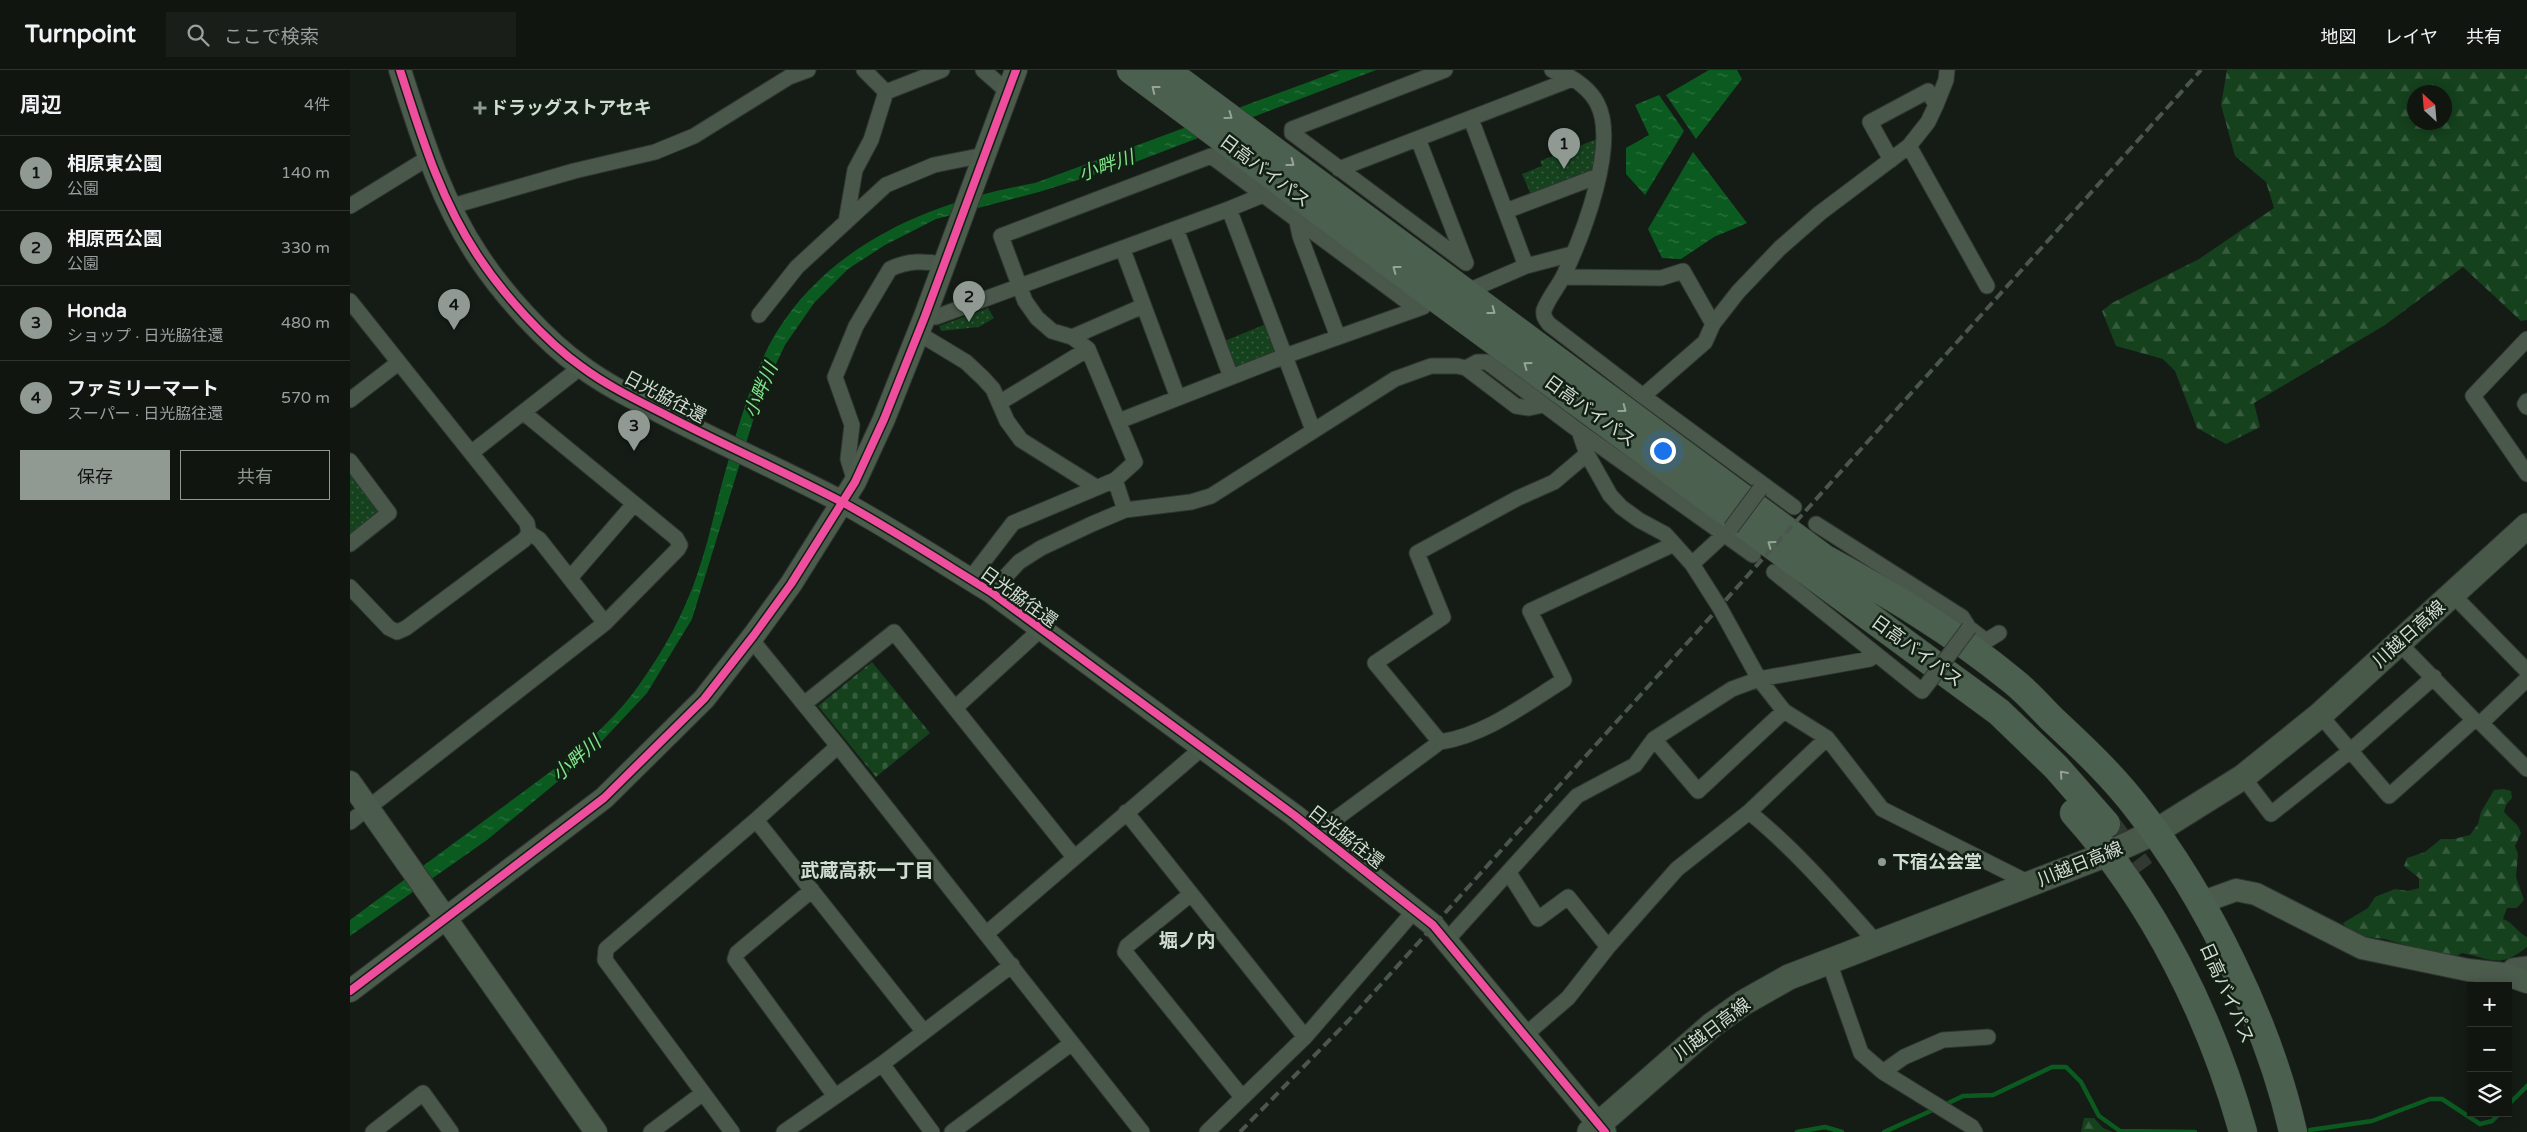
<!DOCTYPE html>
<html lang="ja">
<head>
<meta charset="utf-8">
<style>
  :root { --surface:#101510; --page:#191e19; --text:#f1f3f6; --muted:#9c9f9f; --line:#303430; --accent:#909992 }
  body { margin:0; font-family:"Varela Round","Noto Sans JP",sans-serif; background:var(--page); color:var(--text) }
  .controls { position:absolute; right:15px; bottom:15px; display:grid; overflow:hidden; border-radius:0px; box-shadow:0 2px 12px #0003 }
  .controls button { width:45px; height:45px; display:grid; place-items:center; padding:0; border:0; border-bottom:1px solid var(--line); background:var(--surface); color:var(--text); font:25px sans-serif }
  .compass { position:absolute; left:2057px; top:15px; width:45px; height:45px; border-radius:50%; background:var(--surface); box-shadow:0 2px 12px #0003; rotate:334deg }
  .you { position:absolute; left:1312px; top:380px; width:18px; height:18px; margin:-12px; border:4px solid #fff; border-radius:50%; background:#1a73e8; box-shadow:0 0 0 8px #1a73e833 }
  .badge { display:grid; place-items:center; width:32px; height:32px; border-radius:50%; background:var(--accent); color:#111; font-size:16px; font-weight:700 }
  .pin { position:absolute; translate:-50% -41px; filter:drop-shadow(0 1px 2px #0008) }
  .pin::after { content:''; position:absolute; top:26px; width:18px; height:15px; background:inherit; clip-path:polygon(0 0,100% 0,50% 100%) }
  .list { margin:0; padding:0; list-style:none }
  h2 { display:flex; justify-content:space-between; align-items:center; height:65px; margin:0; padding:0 20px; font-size:21px }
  h2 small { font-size:16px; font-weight:400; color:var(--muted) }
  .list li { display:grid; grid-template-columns:32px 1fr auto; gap:15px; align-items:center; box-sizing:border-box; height:75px; padding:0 20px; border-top:1px solid var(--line) }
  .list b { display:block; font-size:19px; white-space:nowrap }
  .list p { margin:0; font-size:16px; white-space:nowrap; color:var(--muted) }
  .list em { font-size:16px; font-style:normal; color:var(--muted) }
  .actions { display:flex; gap:10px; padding:15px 20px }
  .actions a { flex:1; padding:11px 0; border:1px solid var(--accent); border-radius:0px; text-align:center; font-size:18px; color:var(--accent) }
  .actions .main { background:var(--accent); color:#111 }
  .icon { flex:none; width:28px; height:28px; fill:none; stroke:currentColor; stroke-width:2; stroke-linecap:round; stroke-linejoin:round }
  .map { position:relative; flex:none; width:2177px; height:1062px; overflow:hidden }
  header { display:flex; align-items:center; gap:30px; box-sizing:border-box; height:70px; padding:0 25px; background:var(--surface); border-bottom:1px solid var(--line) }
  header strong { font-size:24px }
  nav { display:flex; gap:28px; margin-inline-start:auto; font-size:18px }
  .search { width:350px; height:45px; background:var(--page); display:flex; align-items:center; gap:12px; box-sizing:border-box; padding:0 18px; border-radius:0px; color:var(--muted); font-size:19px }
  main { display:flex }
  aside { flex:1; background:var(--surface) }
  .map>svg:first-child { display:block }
  .grass { fill:url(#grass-dots) }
  .forest { fill:url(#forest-firs); fill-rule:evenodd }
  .cemetery { fill:url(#cemetery-stones) }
  .water { fill:url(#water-ripples) }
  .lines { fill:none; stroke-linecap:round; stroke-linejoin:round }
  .stream { stroke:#0b5b20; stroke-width:4.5 }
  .highway-tunnel { stroke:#323932; stroke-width:28; stroke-dasharray:28 14; stroke-linecap:butt }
  .street-casing { stroke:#303631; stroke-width:17 }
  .secondary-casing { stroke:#303631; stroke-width:24 }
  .primary-casing { stroke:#303631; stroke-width:27 }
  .highway-casing { stroke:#303631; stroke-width:29 }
  .street { stroke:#4a584b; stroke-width:15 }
  .secondary { stroke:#4b5b4c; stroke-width:22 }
  .primary { stroke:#48594a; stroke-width:25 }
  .highway { stroke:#4c604f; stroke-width:28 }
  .rail { stroke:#4b564c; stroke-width:4; stroke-dasharray:10 5; stroke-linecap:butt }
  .street-bridge-casing { stroke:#303631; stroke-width:17; stroke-linecap:butt }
  .street-bridge { stroke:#4a584b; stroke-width:15 }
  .cycleway-casing { stroke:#121f13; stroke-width:11 }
  .cycleway { stroke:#ef4d9e; stroke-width:8 }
  .oneway { stroke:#96a498 }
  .poi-dot { fill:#909992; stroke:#121f13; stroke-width:2 }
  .labels { text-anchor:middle; stroke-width:5; stroke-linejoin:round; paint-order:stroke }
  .poi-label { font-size:18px; font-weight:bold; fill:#d3dcd4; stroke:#121f13; text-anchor:start }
  .street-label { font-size:18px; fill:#d3dcd4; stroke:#121f13 }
  .water-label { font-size:19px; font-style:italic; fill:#80e48b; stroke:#121f13 }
  .neighbourhood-label { font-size:19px; font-weight:bold; fill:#d3dcd4; stroke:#121f13 }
</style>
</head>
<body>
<header>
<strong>Turnpoint</strong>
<div class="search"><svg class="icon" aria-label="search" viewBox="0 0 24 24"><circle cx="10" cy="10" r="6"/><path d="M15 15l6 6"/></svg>ここで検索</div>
<nav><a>地図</a><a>レイヤ</a><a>共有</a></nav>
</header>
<main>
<aside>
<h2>周辺<small>4件</small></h2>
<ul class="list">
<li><span class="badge">1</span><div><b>相原東公園</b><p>公園</p></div><em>140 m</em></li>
<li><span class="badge">2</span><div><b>相原西公園</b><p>公園</p></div><em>330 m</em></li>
<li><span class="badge">3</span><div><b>Honda</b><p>ショップ · 日光脇往還</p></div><em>480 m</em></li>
<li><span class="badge">4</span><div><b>ファミリーマート</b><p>スーパー · 日光脇往還</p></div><em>570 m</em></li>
</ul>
<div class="actions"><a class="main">保存</a><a>共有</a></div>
</aside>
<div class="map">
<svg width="2177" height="1062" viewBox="0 0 2177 1062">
  <defs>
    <pattern id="grass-dots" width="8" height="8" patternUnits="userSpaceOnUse" patternTransform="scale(1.25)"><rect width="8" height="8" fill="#15411d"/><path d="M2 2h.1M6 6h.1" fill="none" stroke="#365c3d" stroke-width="1.8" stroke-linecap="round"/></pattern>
    <pattern id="forest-firs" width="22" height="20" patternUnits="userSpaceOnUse" patternTransform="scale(1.25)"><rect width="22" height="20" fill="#15411d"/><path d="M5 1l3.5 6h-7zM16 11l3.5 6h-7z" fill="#365c3d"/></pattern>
    <pattern id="cemetery-stones" width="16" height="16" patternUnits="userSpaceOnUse" patternTransform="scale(1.25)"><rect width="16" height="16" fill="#15411d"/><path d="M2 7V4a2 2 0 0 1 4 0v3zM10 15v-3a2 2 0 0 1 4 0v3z" fill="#365c3d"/></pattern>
    <pattern id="water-ripples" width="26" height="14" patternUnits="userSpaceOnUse" patternTransform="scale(1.25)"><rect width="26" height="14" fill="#0b5b20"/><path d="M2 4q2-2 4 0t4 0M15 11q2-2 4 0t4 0" fill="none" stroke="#2e7240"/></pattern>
  </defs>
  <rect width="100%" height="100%" fill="#151c16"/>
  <path class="grass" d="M1247,69l-4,33 -61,25 -10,-23 20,-8 -2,-5z
    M638,238l6,10 -15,9 -38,4 -2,-5z
    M916,254l9,24 -2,6 -35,14 -7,-3 -9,-23z
    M0,401l29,37v5l-29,24z"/>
  <path class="forest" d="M1877,0h300v250l-6,1 -58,-54 -78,58 -131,78 6,24 -34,17 -29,-16 -22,-57 -12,-12 -47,-13 -14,-35 10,-8 87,-44 75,-51 -8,-26 -31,-26 -14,-51zM2064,22h30v30h-30z
    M2154,719l7,2 1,7 -6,7 -2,7 14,14 3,7 -6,13 3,8 -2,23 8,23 -7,8h-10l-4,11c11,4 14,13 24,18v10c-27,22 -35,12 -65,6l-10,6 -67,-20 -26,-3 -12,-5 -4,-8 25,-15 7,-11 20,-8 13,2 11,-3v-10l-15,-12 3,-8 18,-6 16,-13h13l16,-4 8,-11 3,-12 13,-22z
    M1734,1048h10l9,10 10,4h-32z"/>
  <path class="cemetery" d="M522,592l58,71 -54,44 -58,-71z"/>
  <path class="water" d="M991,0h35l-238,91 -99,31 -103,27 -51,26 -37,24 -34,34 -29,42 -25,53 -68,221 -45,74 -44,47 -41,38 -75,62 -137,96v-16c50,-37 100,-74 150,-111 50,-37 103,-73 139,-124 25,-35 46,-73 59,-113 12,-34 18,-69 28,-103 12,-41 28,-100 50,-136 56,-91 158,-132 259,-150z
    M1359,0h28l5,9 -46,60 -30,-44z
    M1309,25l25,36 -39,64 -19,-21v-26l23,-13 -14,-30z
    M1343,82l54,71 -33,14 -33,22 -19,-1 -14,-29z"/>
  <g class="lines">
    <path class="stream" d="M2158,1035l19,-19
      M1592,1036l21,-10 30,-1 59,-28h14l15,15 18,34 21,15 75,1
      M1960,1060l62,-9 58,-22h12l38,25 12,-3 8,-8
      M1447,1062l28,-5 17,5
      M1534,1062l51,-23"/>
    <path class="highway-tunnel" d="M1759,758l32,43"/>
    <g class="street-casing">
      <path id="street" d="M514,0l22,22 56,-22
        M633,0l25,22
        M1095,0l-153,59v4l174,130
        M1202,0c4,3 6,2 11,4 12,4 28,17 34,29 22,41 -15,134 -34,174 -6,11 -15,22 -19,33 -1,6 1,9 5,14l94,72 62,-54 8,-18 25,-32 42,-44 40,-35 89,-67 19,-24 8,-17 -8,-14 -58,31 21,38
        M1586,35l10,-25 1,-10
        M1121,49l55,147
        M1068,69l48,124
        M1559,76l78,140
        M989,99l233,-90
        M0,136l78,-48
        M99,137l125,-36 81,-19 39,-16 95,-59 19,-7
        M879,139l34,-14
        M1156,141l92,-35
        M496,152l9,-52 16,-30 15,-48
        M947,152l3,14 38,101
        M826,159l55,148
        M773,180l55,148
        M1213,207l98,1 22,-7 30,53
        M1111,224l65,-28 46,-12
        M0,231l177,222 2,10 -5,7 -118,88 -9,4 -8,-4 -39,-41
        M409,245l38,-48 89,-82 48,-20 50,-10
        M575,246l11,1 293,-108 84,221
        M568,263l48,29 17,16 10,11 14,32 14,19 75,47
        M722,267l71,-31
        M2177,269l-54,57 54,78
        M1116,298l11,-6h10l92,69 174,124
        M1293,326l151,111
        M0,330l48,-37
        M2177,331l-2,3 2,3
        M649,333l89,-54
        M769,351l166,-65 138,-49
        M1229,361l8,23 23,41 11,12 18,13 26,14 27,30 28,44 39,71 25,32 43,27 55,71 149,75
        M121,383l110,-86
        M0,391l39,52 -39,31
        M765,410l10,30
        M505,412l-7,-23 4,-34 -17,-48 21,-51 34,-57c18,-9 34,-8 54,-5
        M1466,454l146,93 7,11 17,13 13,-8
        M179,463l10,6 66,84
        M1342,494l39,-36
        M1424,502l148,119 7,-9
        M220,508l64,-74
        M620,509l43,-56 102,-43 20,-18 -47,-113 -16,-12 -20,-6 -15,-13 -12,-17 -24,-65 210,-80 206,153
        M641,522l28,-30 22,-14 51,-24 33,-14 66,-8 20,-6 184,-117 36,-13h26l9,2 50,38 13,2 14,-3
        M2103,525l74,76
        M401,569l87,107 -82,74 168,212
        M2049,573l75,77 7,3 46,46
        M454,634l90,-72 180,225
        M605,638l85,-78
        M1970,645l69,81 85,-76
        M2131,653l46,-44
        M1304,669l44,52 86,-80
        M1090,672l-65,-79 68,-46 -26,-64 101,-55 36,-16 33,-28
        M488,676l304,386
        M1893,707l28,37 79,-63 84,-74
        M776,742l179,225
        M1399,742c48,39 87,85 128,131
        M0,752l255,-199 73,-74 2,-4 -4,-7 -152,-125
        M972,767l12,-17 106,-78c46,-7 85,-38 124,-62l-34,-69 144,-67
        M1159,803l29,46 30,-22 40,50
        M462,820l-75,63 -2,6 100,137
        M841,824l-64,52 -2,6 117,145
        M637,863l214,-184
        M1097,870l130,-144 58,-31 19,-26 78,-50 27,-10 111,-20
        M1479,892l32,91 22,19 89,55 3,5
        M2154,904l8,-8 15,-2
        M1175,965l43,-37 40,-51 69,-78 72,-57 78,-74
        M532,994l50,68
        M1533,1002l21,-15 39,-17 45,-3
        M23,1062l50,-39 28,39
        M301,1062l52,-39
        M382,1062l-127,-172 1,-11 150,-129
        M434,1062l98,-68 130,-99
        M602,1062l120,-89
        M857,1062l98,-95 110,-127"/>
    </g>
    <g class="secondary-casing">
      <path id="secondary" d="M50,0c21,65 40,129 78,186 25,38 67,85 104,111 27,20 57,34 86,49 58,30 117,56 174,86 51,28 100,60 149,90l303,223 139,110 172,207
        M0,712l246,350
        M1850,833l36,-13 20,4 106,54 106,22 36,4 23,8
        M0,921l254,-193 100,-99 50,-64 37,-51 64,-102 29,-63 41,-103 91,-246"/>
    </g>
    <g class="primary-casing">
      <path id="primary" d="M1240,1062l122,-107 31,-22 46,-26 318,-123 48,-22 88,-55 77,-62 207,-189"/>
    </g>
    <g class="highway-casing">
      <path id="highway" d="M781,0l309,231 559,411 57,55 50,57
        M815,0l664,492
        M1468,485c68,37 134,76 195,126 14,11 26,25 39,38 30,28 61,57 86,90 68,87 131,215 155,323
        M1724,743c80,89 137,204 169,319"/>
    </g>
    <use href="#street" class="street"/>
    <use href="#secondary" class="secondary"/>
    <use href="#primary" class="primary"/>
    <use href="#highway" class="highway"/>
    <path class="rail" d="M890,1062l109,-112 852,-950"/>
    <g class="street-bridge-casing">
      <path id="street-bridge" d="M1381,458l29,-39
        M1579,612l40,-54"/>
    </g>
    <use href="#street-bridge" class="street-bridge"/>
    <g class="cycleway-casing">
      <path id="cycleway" d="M50,0c21,65 40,129 78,186 25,38 67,85 104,111 27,20 57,34 86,49 58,30 117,56 174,86 51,28 100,60 149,90l303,223 139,110 172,207
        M0,921l254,-193 100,-99 50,-64 37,-51 64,-102 29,-63 41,-103 91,-246"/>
    </g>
    <use href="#cycleway" class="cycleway"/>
  </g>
  <defs><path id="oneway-chevron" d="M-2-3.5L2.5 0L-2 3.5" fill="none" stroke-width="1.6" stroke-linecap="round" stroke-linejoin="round" transform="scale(1.25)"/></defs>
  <g class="oneway">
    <use href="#oneway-chevron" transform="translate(805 19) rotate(-142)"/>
    <use href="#oneway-chevron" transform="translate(879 46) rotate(36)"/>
    <use href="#oneway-chevron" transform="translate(941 93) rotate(37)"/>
    <use href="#oneway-chevron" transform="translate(1046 199) rotate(-143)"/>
    <use href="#oneway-chevron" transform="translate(1142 241) rotate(37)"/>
    <use href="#oneway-chevron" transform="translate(1177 295) rotate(-144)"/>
    <use href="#oneway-chevron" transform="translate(1273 339) rotate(37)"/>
    <use href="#oneway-chevron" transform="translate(1421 474) rotate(-144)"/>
    <use href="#oneway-chevron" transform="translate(1713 704) rotate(-131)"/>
  </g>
  <g class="poi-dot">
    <path d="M127.5 30.5h5v5h5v5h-5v5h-5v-5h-5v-5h5z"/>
    <circle cx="1532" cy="792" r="5"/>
  </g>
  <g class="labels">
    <g class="poi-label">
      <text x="140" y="44">ドラッグストアセキ</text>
      <text x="1542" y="798">下宿公会堂</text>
    </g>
    <g class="street-label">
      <text transform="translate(915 101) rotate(37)" y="6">日高バイパス</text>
      <text transform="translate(315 327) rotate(28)" y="6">日光脇往還</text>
      <text transform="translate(1240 341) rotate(36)" y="6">日高バイパス</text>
      <text transform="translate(669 527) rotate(36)" y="6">日光脇往還</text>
      <text transform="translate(2059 564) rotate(-42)" y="6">川越日高線</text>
      <text transform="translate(1567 581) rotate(36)" y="6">日高バイパス</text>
      <text transform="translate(996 767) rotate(38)" y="6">日光脇往還</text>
      <text transform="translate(1730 794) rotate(-22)" y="6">川越日高線</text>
      <text transform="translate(1877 923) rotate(66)" y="6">日高バイパス</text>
      <text transform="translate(1362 959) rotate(-37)" y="6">川越日高線</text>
    </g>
    <g class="water-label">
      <text transform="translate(756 95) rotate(-19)" y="7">小畔川</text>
      <text transform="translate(410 320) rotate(-67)" y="7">小畔川</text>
      <text transform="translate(226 688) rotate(-41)" y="7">小畔川</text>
    </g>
    <g class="neighbourhood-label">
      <text x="517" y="807">武蔵高萩一丁目</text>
      <text x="837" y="877">堀ノ内</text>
    </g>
  </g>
</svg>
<div class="controls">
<button>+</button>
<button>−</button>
<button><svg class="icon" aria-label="layers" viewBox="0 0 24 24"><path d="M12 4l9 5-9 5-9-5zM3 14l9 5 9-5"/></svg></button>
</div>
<svg class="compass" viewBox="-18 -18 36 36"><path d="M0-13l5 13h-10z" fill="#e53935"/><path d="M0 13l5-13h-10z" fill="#9c9f9f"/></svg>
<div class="you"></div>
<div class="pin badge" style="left:1214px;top:99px">1</div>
<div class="pin badge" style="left:619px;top:252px">2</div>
<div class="pin badge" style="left:284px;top:381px">3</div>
<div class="pin badge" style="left:104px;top:260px">4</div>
</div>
</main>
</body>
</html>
